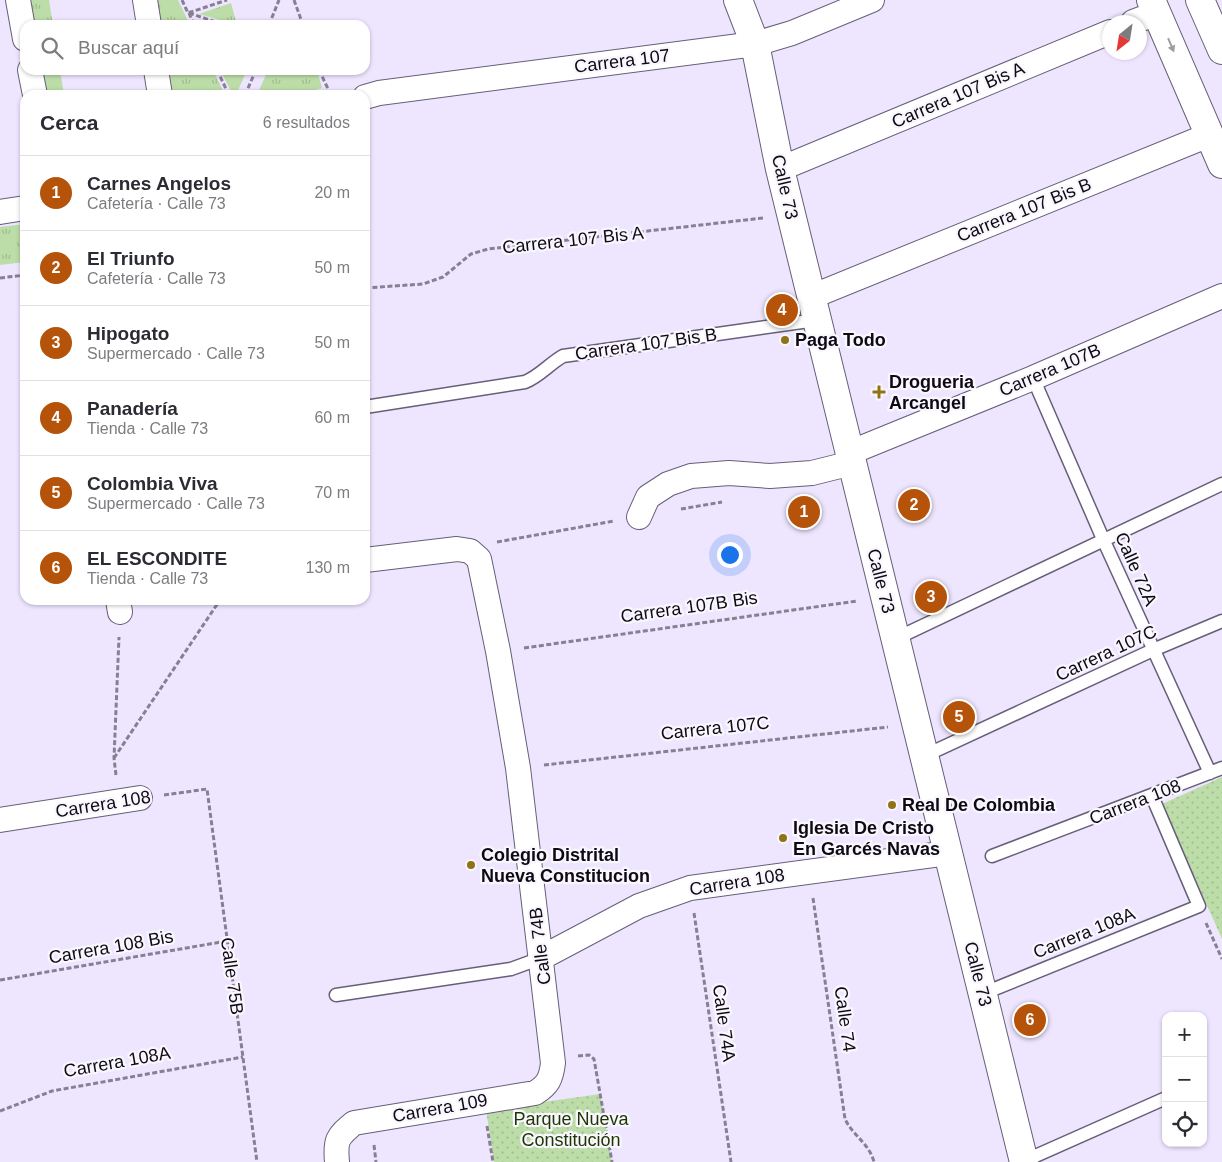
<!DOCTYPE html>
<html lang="es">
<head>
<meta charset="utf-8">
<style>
  :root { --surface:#fff; --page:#f7f7f7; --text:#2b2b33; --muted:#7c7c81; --line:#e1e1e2; --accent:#b45309 }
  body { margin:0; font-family:Arial,sans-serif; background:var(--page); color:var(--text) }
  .controls { position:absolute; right:15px; bottom:15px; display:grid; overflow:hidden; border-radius:10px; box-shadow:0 1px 4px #0004 }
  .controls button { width:45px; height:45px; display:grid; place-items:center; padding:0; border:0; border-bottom:1px solid var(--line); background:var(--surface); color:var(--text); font:25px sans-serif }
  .compass { position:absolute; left:1102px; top:15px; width:45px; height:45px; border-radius:50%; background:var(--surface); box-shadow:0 1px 4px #0004; rotate:210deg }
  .you { position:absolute; left:729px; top:554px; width:18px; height:18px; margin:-12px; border:4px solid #fff; border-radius:50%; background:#1a73e8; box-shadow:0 0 0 8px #1a73e833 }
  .badge { display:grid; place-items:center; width:32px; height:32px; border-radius:50%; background:var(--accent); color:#fff; font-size:16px; font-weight:700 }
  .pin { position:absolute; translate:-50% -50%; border:2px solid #fff; box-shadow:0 1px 5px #0006 }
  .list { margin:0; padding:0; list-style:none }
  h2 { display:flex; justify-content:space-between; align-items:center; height:65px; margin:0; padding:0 20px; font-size:21px }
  h2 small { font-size:16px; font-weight:400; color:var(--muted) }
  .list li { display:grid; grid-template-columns:32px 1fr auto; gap:15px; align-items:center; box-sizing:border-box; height:75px; padding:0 20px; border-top:1px solid var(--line) }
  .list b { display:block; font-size:19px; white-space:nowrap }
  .list p { margin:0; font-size:16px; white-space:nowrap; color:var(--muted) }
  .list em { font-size:16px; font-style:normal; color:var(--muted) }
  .icon { flex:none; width:28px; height:28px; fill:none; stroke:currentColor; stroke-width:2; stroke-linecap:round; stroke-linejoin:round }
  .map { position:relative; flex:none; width:1222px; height:1162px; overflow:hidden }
  .search { position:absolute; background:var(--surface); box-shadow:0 1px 4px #0004; left:20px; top:20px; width:350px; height:55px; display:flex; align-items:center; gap:12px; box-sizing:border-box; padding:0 18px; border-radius:15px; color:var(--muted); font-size:19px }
  .panel { position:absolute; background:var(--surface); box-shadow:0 1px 4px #0004; left:20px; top:90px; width:350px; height:515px; border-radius:15px }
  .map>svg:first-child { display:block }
  .grass { fill:url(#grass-tufts) }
  .park { fill:url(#park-dots) }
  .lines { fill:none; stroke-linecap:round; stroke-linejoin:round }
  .lane-casing { stroke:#675e78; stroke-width:15 }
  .street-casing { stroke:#675e78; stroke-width:26 }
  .secondary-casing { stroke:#675e78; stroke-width:30 }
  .path { stroke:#868092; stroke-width:3; stroke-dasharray:5 2.5; stroke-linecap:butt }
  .lane { stroke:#fff; stroke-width:12 }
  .street { stroke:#fff; stroke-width:24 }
  .secondary { stroke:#fff; stroke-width:28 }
  .oneway { fill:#9f9da1 }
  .poi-dot { fill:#907218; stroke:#f9f7fd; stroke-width:2 }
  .labels { text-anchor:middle; stroke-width:4.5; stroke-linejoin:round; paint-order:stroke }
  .street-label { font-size:18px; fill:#0e0a14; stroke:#f9f7fd }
  .poi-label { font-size:18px; font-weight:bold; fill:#0e0a14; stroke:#f9f7fd; text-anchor:start }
  .park-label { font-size:18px; fill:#1b3602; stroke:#f9f7fd }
</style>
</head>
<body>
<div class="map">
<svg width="1222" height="1162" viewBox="0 0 1222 1162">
  <defs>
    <pattern id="grass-tufts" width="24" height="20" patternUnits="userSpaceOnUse" patternTransform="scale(1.25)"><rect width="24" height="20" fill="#bcdda8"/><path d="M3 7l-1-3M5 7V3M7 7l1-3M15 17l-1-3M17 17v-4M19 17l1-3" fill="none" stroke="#a0bc90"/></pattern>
    <pattern id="park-dots" width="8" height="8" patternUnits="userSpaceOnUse" patternTransform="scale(1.25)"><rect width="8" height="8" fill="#bcdda8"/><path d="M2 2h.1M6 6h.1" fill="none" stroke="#a0bc90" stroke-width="1.8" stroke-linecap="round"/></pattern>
  </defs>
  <rect width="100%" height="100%" fill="#eee6ff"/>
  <path class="grass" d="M27,0h22l4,25h-22z
    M155,0h23l12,25h-31z
    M231,3l6,22 -38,-11z
    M38,70h22l4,25h-22z
    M166,70h47l12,25h-54z
    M220,70h27l-11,25h-3z
    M268,70h44l6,3 4,15 -21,7h-44z
    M25,224v38l-25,3v-38z"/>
  <path class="park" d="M1222,777v162l-60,-135z
    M600,1094l12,68h-118l-8,-52z"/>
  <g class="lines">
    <g class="lane-casing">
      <path id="lane" d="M1033,378l70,161 107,234
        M365,407l160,-25c15,-6 24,-18 38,-26l253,-36
        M895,639l327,-155
        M924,756l229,-106 69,-29
        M992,856l230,-88
        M982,994l217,-88 -47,-110
        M336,995l175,-26 30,-11
        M1024,1161l142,-63"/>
    </g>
    <g class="street-casing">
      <path id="street" d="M18,0l7,39
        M145,0l4,25
        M1133,22l24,-9
        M30,70l5,25
        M156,70l4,25
        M365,97l14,-4 376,-49 37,-11 80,-33
        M780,169l330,-137
        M0,212l25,-4
        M811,297l398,-162
        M849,453l184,-75 189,-82
        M639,517l9,-20 20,-13 23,-8 38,-3 41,3 42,-3 40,-10
        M118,600l2,12
        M0,820l140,-22
        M541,958l98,-52 51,-18 258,-35
        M337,1162c-2,-22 0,-25 17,-39l181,-30c13,-8 16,-14 18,-30l-35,-295 -20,-117 -19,-92 -9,-8 -13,-2 -92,11"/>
    </g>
    <g class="secondary-casing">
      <path id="secondary" d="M738,0l17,44 25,125 244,993
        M1151,0l71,164
        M1200,0l22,50"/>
    </g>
    <path class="path" d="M182,0l6,13 39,-13
      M294,0l9,25
      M189,13l36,12
      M189,13l5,12
      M269,25l10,-25
      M217,70l12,25
      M319,70l12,25
      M245,95l11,-25
      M0,278l25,-3
      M365,288l58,-4 20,-7 28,-23 17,-5 275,-31
      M681,509l41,-7
      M497,542l117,-21
      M524,648l333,-47
      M114,758l106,-158
      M544,765l344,-38
      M116,775l-2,-17 5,-121
      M164,795l43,-6 50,373
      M813,898l32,221c8,17 24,24 29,43
      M694,913l37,249
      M1206,923l16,36
      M0,980l227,-39
      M578,1056l11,-1 5,4 18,103
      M0,1111l52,-20 191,-34
      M487,1126l6,36
      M374,1145l2,17"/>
    <use href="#lane" class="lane"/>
    <use href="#street" class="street"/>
    <use href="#secondary" class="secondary"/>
  </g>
  <defs><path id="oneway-solid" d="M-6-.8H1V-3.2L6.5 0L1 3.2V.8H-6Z" transform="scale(1.25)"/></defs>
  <use class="oneway" href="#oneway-solid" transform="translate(1171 45) rotate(67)"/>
  <g class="poi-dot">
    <circle cx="785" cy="340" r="5"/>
    <path d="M876.5 384.5h5v5h5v5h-5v5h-5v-5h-5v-5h5z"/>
    <circle cx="892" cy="805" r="5"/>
    <circle cx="783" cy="838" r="5"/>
    <circle cx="471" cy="865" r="5"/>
  </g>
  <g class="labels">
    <g class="street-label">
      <text transform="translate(622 61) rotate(-7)" y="6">Carrera 107</text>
      <text transform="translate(958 95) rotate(-23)" y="6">Carrera 107 Bis A</text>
      <text transform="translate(785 187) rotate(77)" y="6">Calle 73</text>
      <text transform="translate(1024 210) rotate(-22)" y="6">Carrera 107 Bis B</text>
      <text transform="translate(573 240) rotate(-6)" y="6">Carrera 107 Bis A</text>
      <text transform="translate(646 344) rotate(-8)" y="6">Carrera 107 Bis B</text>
      <text transform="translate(1050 370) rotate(-23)" y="6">Carrera 107B</text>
      <text transform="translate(1136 569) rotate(66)" y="6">Calle 72A</text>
      <text transform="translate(881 581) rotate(76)" y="6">Calle 73</text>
      <text transform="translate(689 607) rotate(-8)" y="6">Carrera 107B Bis</text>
      <text transform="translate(1106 653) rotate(-25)" y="6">Carrera 107C</text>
      <text transform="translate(715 728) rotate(-6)" y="6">Carrera 107C</text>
      <text transform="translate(1135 802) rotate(-21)" y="6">Carrera 108</text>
      <text transform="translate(103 804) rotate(-9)" y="6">Carrera 108</text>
      <text transform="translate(737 882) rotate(-9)" y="6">Carrera 108</text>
      <text transform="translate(1084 933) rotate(-22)" y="6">Carrera 108A</text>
      <text transform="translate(540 946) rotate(-97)" y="6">Calle 74B</text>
      <text transform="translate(111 947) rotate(-10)" y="6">Carrera 108 Bis</text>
      <text transform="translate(978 974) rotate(76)" y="6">Calle 73</text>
      <text transform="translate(232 976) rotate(82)" y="6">Calle 75B</text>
      <text transform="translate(845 1019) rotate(82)" y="6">Calle 74</text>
      <text transform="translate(724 1023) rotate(82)" y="6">Calle 74A</text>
      <text transform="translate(117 1062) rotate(-10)" y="6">Carrera 108A</text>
      <text transform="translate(440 1108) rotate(-10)" y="6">Carrera 109</text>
    </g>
    <g class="poi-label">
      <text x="795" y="346">Paga Todo</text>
      <text x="889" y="388">Drogueria<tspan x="889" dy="21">Arcangel</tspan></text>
      <text x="902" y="811">Real De Colombia</text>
      <text x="793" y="834">Iglesia De Cristo<tspan x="793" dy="21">En Garcés Navas</tspan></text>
      <text x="481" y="861">Colegio Distrital<tspan x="481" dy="21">Nueva Constitucion</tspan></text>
    </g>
    <g class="park-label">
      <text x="571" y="1125">Parque Nueva<tspan x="571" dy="21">Constitución</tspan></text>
    </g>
  </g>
</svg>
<div class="controls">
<button>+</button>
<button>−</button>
<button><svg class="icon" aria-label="locate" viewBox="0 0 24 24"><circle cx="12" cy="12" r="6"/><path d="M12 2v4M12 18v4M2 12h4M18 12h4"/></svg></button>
</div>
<svg class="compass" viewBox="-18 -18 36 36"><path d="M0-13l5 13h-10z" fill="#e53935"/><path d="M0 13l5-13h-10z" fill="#7c7c81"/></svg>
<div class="you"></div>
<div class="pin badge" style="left:804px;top:512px">1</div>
<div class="pin badge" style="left:914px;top:505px">2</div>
<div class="pin badge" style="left:931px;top:597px">3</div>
<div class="pin badge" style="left:782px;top:310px">4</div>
<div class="pin badge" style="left:959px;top:717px">5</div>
<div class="pin badge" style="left:1030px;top:1020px">6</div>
<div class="search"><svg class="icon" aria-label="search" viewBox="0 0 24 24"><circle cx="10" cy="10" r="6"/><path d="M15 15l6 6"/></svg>Buscar aquí</div>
<section class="panel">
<h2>Cerca<small>6 resultados</small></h2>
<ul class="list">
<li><span class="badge">1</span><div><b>Carnes Angelos</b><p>Cafetería · Calle 73</p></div><em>20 m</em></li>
<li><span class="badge">2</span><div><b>El Triunfo</b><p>Cafetería · Calle 73</p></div><em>50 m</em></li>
<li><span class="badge">3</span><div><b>Hipogato</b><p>Supermercado · Calle 73</p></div><em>50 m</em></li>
<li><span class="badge">4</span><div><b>Panadería</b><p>Tienda · Calle 73</p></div><em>60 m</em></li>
<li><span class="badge">5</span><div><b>Colombia Viva</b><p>Supermercado · Calle 73</p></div><em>70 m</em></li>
<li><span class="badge">6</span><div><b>EL ESCONDITE</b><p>Tienda · Calle 73</p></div><em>130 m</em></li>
</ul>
</section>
</div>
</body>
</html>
